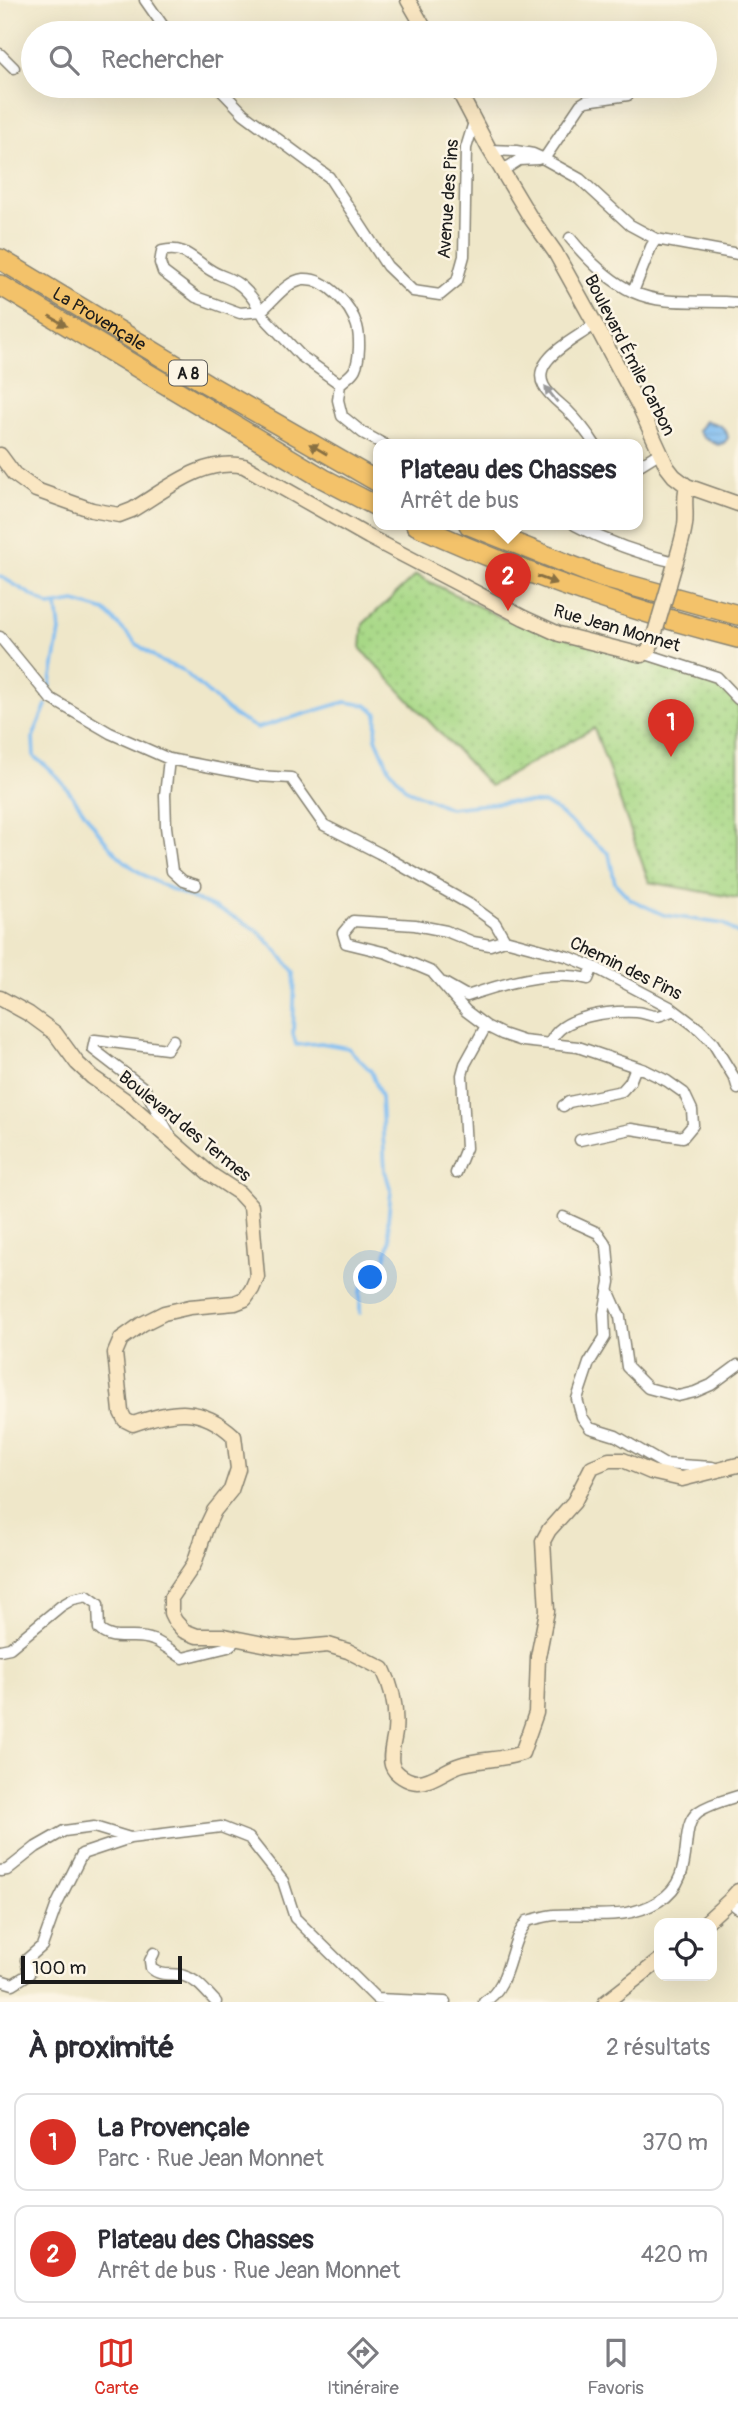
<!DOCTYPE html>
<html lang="fr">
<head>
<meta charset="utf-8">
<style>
  :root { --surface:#fff; --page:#f7f7f7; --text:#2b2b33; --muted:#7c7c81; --line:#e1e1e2; --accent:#d93025 }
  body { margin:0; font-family:Pangolin,sans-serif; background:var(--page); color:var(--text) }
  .controls { position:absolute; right:21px; bottom:21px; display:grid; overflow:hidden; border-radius:14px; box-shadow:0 7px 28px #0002 }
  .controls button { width:63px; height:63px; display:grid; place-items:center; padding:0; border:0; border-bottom:2px solid var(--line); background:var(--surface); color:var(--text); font:35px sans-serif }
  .scale { position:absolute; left:21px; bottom:18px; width:161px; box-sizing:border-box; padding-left:7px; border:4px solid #1c1c1c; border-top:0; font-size:19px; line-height:24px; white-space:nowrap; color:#1c1c1c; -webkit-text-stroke:5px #fcf5e5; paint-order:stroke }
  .you { position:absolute; left:371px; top:1278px; width:24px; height:24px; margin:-18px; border:5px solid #fff; border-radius:50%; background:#1a73e8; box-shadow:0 0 0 10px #1a73e833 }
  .badge { display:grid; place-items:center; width:46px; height:46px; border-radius:50%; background:var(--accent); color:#fff; font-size:23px; font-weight:700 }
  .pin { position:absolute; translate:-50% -58px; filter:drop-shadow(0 2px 4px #0008) }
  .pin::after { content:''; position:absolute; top:37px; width:24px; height:21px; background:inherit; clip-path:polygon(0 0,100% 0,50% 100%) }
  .popup { position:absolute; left:373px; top:439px; width:270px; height:91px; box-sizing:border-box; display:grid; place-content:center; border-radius:14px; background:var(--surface); filter:drop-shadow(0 2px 5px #0005); font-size:23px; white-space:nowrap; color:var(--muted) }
  .popup b { font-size:26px; color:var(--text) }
  .popup::after { content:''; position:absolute; left:50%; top:100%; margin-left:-14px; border:14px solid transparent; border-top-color:var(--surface) }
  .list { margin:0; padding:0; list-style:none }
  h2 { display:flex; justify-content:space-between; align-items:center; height:91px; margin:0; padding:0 28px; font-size:30px }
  h2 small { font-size:23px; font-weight:400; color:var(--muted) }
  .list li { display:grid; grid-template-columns:46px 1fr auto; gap:21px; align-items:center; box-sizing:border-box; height:98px; margin:0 14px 14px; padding:0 14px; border:2px solid var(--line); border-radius:14px }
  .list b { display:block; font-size:26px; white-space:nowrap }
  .list p { margin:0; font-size:23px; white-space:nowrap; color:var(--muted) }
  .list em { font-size:23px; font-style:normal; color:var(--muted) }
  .icon { flex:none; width:38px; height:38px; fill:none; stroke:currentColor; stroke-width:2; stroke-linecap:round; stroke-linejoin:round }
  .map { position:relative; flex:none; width:738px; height:2002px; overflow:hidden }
  .search { position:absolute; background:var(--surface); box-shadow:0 7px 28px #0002; left:21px; right:21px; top:21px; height:77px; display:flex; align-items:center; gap:18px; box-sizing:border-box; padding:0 24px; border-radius:38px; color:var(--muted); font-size:26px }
  .sheet { height:315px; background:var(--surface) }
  nav { display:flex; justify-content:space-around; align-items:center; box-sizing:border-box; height:98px; border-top:2px solid var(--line); background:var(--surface); font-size:19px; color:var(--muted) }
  nav a { display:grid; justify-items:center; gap:4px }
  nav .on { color:var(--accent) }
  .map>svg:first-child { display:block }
  .grass { fill:url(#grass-dots); stroke:#627a51; stroke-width:2 }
  .water { fill:url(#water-rules); stroke:#4e6c87; stroke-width:2 }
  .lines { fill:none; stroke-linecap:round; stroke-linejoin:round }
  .stream { stroke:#7fbdf2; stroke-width:3.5 }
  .street-casing { stroke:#868272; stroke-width:13 }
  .secondary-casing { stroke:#868272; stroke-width:17 }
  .highway-casing { stroke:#868272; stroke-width:22 }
  .street { stroke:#fff; stroke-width:10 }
  .secondary { stroke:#fae7c3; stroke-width:14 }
  .highway { stroke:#f3c26a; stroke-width:19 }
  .secondary-bridge-casing { stroke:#868272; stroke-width:17; stroke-linecap:butt }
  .secondary-bridge { stroke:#fae7c3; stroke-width:14 }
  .oneway { fill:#886f43 }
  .oneway2 { fill:#999 }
  .labels { text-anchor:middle; stroke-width:5; stroke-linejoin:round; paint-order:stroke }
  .shield { fill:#fcf5e5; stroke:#5f5d58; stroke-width:2 }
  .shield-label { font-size:16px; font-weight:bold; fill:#1c1c1c }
  .street-label { font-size:18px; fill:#1c1c1c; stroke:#fcf5e5 }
</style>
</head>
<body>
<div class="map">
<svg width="738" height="2002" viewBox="0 0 738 2002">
  <defs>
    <pattern id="grass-dots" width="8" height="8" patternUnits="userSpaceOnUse" patternTransform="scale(1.75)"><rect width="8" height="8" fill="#a7d886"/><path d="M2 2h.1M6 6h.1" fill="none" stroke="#8fb973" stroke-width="1.8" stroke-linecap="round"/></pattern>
    <pattern id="water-rules" width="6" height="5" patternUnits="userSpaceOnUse" patternTransform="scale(1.75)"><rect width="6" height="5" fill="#7fbdf2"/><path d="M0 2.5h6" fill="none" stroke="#6da2cf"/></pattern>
  </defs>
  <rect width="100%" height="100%" fill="#fcf5e5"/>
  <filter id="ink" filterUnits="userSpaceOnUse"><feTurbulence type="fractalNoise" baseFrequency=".0143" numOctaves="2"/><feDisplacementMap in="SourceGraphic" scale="14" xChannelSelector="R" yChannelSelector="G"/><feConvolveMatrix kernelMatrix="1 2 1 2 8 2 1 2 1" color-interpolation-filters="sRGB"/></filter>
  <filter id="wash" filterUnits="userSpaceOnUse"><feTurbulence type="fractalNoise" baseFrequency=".00686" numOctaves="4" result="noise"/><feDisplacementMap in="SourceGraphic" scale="28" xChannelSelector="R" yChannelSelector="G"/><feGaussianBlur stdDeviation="1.57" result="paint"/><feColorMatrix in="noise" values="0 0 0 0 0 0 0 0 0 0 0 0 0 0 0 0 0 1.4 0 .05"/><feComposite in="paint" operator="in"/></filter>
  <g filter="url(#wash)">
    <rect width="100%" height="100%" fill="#efe7c9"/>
    <path class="grass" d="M416,575l88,44 211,62 23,17v200l-89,-16 -55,-154 -104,58 -129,-137 2,-25z"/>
    <path class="water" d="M705,421c10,2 22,5 23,17l-4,5 -6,2 -14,-7 -6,-7z"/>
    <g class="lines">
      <path class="stream" d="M0,576l50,30 25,-4 30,9 33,34 24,17 19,7 52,46 24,13 88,-26 21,3 11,8 -1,25 13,30 17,21 43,19 59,-6 36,1 12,7 53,44 6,29 15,16 34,16 60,9 14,10
        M50,688l10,-57 -3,-26
        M46,705l-13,32 1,20c37,24 53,68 84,98 36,36 90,44 132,71 18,11 32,32 45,47l-2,61 3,11 25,-2 27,5 23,23 10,26 4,74 6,20 -3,29 2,21 -5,18 -21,25 -4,8v21"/>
    </g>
  </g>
  <g filter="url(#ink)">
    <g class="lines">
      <g class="street-casing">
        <path id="street" d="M145,0l23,33
          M0,54l14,14
          M217,86l27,28 85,63 58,89 26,25 27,4 17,-14 7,-25 2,-108 9,-29
          M490,150l26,1 17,3 11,5 36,20 50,46 26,14 82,15
          M544,159l37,-55 5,-3 42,-6 8,-9
          M502,171l17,-11 19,-1
          M570,238c17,21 38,42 63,54l18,-45 5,-8
          M633,292c33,15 70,7 105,11
          M340,384l-39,-28 -36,-38c-6,-11 -17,-28 -28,-35 -7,-5 -17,-7 -25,-12 -19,-11 -27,-26 -50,-20l-2,12 3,9 33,25 44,16 21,-2c12,-10 26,-30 42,-32 24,-2 48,27 54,47 3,11 3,32 -2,43 -3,6 -10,10 -15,15l-2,16 4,16 21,17 22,12
          M595,445c-8,-13 -17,-24 -28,-35 -13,-12 -37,-27 -20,-49 11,-15 33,-25 48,-37
          M638,466l21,-13
          M575,525c32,17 65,29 100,37
          M0,637l50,61 60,35 59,26 89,17 33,2 33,47 55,28 90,51 26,19 10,17
          M646,654l71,23 21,22
          M169,759l-4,36 1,32 6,44 11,10 13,4
          M505,940l-15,5 -17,-3 -27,-11 -31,-6 -62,-4 -10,12 3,10 41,10 45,19 34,39 20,15 16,8 21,7 55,6 67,23 22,11 17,12 8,17 1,15 -10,12 -52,-8 -51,11
          M505,940l64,17 27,11 74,39 29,22 14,14 22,36 3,10
          M444,983l23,13c35,-12 84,-27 121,-17l5,-12
          M551,1042c9,-27 61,-31 85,-30 8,0 14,5 22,4 5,-1 11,-4 16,-6
          M563,1106l6,-4 53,-11 8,-9 6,-15
          M172,1139l-27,-50 -52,-40 2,-9 72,9 6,-9
          M456,1173l10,-25 -4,-73 3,-11 21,-38
          M563,1217l35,16 9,13 3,36 -6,32 1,23 -16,26 -12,36 5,18 8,11 26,8 48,28 48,3 5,2
          M609,1292l11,25 7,50 21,21 30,8 17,-4 16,-7 27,-20
          M0,1650l10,-2 51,-42 12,-7 14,-3 11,8 1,25c14,15 36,3 54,11 10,4 20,12 30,18l45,-11 11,-9
          M0,1871l7,-1 29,-23 28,-16 30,-4 36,11 91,-11 28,11 34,43 12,37 82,81 68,3
          M729,1901l9,7
          M154,1953l-4,8 1,7c11,10 21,4 33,8 14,4 22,16 32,26
          M0,1980l13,4 16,-10 -3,-14 16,-14 15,-42 25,-50 48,-16
          M484,2002c23,-13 24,-44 34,-66 2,-5 6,-10 9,-15 9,-2 18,-5 27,-6 37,-3 71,7 105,-14 40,-24 17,-72 39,-89 11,-8 27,-12 40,-16"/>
      </g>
      <g class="secondary-casing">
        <path id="secondary" d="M408,0l19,33
          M456,86l32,61 42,70 25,35 40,72 45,84 27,59 7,9 13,10 51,18
          M0,455l14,19 22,16 56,20 27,5 13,-5c34,-20 71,-53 112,-44l125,71 155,81 35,16 83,21 7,-5 5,-14
          M669,585c5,-20 13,-40 16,-60 2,-13 -2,-27 2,-39
          M0,998l29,16 26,19 22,30 15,14 33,23 85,74 29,19 12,13 6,71 -5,12 -7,10 -10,4 -45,4 -26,6 -22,11 -21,15 -6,14 6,59 4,8 8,4c40,-14 68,-19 101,12l4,33 -7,21 -17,21 -8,17 -12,36 -23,34v15l4,8 9,10 13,5h27l49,10 22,2 33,-3 20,6 35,18c10,20 14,41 12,63 -1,10 -6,23 -3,33 3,9 16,17 26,17 15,0 31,-15 45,-18 20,-5 39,-4 59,-11l14,-40 2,-56 9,-46 -4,-70 6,-11 25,-28 18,-35 17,-7h14l28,12 31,7 56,-14
          M705,1923l24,-22 9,-10
          M606,2002l53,-41"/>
      </g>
      <g class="highway-casing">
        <g id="highway">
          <path id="s1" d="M0,259l207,125 171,98"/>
          <path d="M0,285l324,194 54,28"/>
          <path d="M416,525c105,48 211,85 322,113"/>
          <path d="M469,525l131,52 138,38"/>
        </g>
      </g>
      <use href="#street" class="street"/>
      <use href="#secondary" class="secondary"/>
      <use href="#highway" class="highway"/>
      <g class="secondary-bridge-casing">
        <path id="secondary-bridge" d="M654,636l15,-51"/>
      </g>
      <use href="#secondary-bridge" class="secondary-bridge"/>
    </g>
    <defs><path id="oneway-solid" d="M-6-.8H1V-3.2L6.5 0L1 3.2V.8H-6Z" transform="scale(1.75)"/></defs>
    <g class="oneway">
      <use href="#oneway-solid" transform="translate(58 321) rotate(31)"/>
      <use href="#oneway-solid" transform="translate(318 449) rotate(-150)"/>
      <use href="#oneway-solid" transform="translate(547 580) rotate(20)"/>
    </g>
    <use class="oneway2" href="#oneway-solid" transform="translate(551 394) rotate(-128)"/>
  </g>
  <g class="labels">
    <rect class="shield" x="169" y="360.5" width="38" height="25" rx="5"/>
    <g class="shield-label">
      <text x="188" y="379">A 8</text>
    </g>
    <g class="street-label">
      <text transform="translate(448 199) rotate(-86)" y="6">Avenue des Pins</text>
      <text dy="6" stroke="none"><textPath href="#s1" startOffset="116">La Provençale</textPath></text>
      <text transform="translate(630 355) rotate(63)" y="6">Boulevard Émile Carbon</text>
      <text transform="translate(617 628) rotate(16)" y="6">Rue Jean Monnet</text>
      <text transform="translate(626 968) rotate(26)" y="6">Chemin des Pins</text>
      <text transform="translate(185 1126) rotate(39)" y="6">Boulevard des Termes</text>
    </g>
  </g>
</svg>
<div class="controls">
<button><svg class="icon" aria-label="locate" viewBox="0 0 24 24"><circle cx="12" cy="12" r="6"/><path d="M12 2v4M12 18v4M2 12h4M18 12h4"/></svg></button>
</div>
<div class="scale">100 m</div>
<div class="you"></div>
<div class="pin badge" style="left:671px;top:757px">1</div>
<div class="pin badge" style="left:508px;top:611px">2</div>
<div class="popup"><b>Plateau des Chasses</b>Arrêt de bus</div>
<div class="search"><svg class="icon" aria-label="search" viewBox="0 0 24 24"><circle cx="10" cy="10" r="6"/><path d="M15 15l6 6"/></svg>Rechercher</div>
</div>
<section class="sheet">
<h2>À proximité<small>2 résultats</small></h2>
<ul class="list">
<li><span class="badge">1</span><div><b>La Provençale</b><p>Parc · Rue Jean Monnet</p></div><em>370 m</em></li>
<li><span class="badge">2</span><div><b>Plateau des Chasses</b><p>Arrêt de bus · Rue Jean Monnet</p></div><em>420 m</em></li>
</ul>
</section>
<nav>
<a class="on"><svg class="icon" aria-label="map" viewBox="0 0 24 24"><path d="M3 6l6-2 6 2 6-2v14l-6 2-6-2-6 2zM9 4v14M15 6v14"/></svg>Carte</a>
<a><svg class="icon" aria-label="directions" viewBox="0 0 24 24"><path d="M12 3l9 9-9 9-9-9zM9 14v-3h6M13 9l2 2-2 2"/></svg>Itinéraire</a>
<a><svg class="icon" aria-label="saved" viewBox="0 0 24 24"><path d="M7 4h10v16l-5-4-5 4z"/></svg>Favoris</a>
</nav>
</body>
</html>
